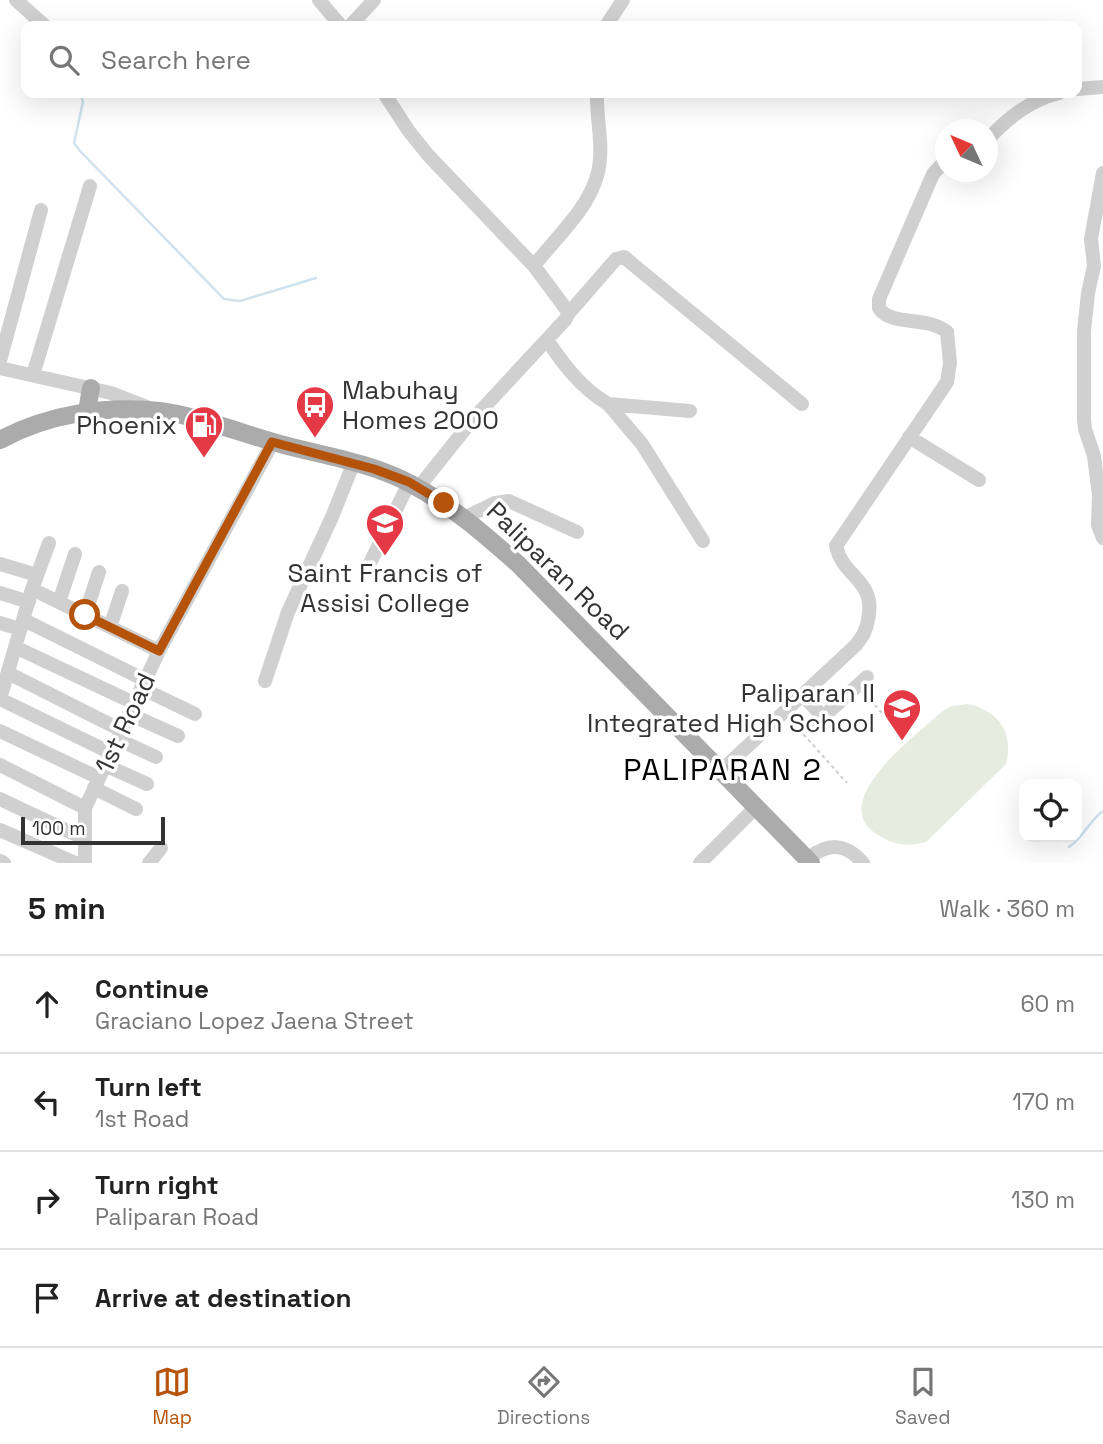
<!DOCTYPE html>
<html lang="en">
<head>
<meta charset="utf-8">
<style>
  :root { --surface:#fff; --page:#f6f6f6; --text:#222; --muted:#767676; --line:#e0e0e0; --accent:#b45309 }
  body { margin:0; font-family:"Space Grotesk",sans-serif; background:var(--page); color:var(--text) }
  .controls { position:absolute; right:21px; bottom:21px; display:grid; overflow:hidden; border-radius:14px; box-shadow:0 7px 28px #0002 }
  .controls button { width:63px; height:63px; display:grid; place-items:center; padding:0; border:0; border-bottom:2px solid var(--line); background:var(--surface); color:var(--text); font:35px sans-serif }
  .compass { position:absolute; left:935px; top:119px; width:63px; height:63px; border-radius:50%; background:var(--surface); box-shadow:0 7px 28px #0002; rotate:314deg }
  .scale { position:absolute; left:21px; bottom:18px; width:144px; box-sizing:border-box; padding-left:7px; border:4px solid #333; border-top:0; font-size:19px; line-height:24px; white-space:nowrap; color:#333; -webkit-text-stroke:5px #fff; paint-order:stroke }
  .stop { position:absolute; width:21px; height:21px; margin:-16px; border:5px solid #b45309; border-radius:50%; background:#fff }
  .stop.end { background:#b45309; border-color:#fff; box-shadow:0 2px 7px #0008 }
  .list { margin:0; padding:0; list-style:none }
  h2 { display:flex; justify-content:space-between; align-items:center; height:91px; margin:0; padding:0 28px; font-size:30px }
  h2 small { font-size:23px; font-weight:400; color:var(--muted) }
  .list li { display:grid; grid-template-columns:46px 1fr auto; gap:21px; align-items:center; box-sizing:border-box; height:98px; padding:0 28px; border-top:2px solid var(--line) }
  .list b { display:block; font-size:26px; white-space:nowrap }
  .list p { margin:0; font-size:23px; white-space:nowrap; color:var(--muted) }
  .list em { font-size:23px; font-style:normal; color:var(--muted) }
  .icon { flex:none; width:38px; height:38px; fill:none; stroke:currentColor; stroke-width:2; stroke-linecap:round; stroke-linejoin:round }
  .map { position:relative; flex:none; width:1103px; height:863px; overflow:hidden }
  .search { position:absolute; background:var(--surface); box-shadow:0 7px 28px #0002; left:21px; right:21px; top:21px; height:77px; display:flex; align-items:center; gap:18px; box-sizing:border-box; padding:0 24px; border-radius:14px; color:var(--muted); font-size:26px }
  .sheet { height:483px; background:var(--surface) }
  nav { display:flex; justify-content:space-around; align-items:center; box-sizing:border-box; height:98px; border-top:2px solid var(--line); background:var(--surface); font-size:19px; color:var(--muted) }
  nav a { display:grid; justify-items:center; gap:4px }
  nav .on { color:var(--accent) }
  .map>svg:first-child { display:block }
  .green { fill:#e6ecdf }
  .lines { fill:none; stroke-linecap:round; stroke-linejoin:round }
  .stream { stroke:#cfe2ee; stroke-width:2.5 }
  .path { stroke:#cdcdcd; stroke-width:2; stroke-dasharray:3.5 3.5; stroke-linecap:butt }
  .minor { stroke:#d0d0d0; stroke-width:14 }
  .major { stroke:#ababab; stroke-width:18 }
  .route { stroke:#b45309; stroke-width:9 }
  .labels { text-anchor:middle; stroke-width:7; stroke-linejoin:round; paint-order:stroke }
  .poi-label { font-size:26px; fill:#333; stroke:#fff; text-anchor:end }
  .street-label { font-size:26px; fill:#333; stroke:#fff }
  .quarter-label { font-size:30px; letter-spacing:2px; fill:#000; stroke:#fff }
</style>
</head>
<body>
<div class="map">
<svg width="1103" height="863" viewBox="0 0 1103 863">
  <rect width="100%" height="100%" fill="#fff"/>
  <path class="green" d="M968,704c31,7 46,29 38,60l-80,78c-19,5 -34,3 -51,-9 -47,-33 41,-97 65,-120l11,-7z"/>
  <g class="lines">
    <path class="stream" d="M80,93l3,9 -9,41 6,8 144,148 16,2 76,-23
      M1069,847c14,-9 20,-26 34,-36"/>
    <path class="path" d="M865,695l21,22
      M815,725l-11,10 43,48"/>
    <path class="minor" d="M16,0l29,26
      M319,0l22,26
      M350,26l24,-26
      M606,26l17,-26
      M1077,89l26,-2
      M384,93l24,37 20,25 106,111 35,47 -4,7 -91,98 -56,70
      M988,139c20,-21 42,-39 71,-46
      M1103,173l-12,66 3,27 -6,27 -4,38v88l1,10 9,27 5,39 -1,30 5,13
      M534,266c21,-28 53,-55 63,-90 8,-27 -1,-56 0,-83
      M569,313l47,-54 8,-2 178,147
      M547,340c17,25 34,48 61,64l82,7
      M0,361l41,-151
      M0,368l111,25 36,14
      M33,375l57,-189
      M608,404l34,40 61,97
      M909,437l70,43
      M464,518l31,-15 14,-2 68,31
      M370,563l39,-80
      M0,564l37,11
      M32,589l127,62
      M0,593l29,9
      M59,602l16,-48
      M85,615l14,-43
      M24,620l121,60
      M0,623l20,6
      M110,627l12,-36
      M15,647l119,56
      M8,673l113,57
      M265,681l23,-69 44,-95 22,-55
      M141,688l54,26
      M803,695l20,22 44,-40
      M0,699l32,-110 17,-46
      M0,699l111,54
      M129,714l49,22
      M0,731l99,47
      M117,739l39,18
      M0,765l85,43
      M105,765l42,19
      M722,770l134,-125c7,-9 10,-14 12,-25 9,-40 -25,-42 -32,-74l111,-164 3,-19 -3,-31c-21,-17 -56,-5 -68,-24v-9l54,-125 13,-14
      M94,788l42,21
      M0,799l85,40
      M0,830l75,33
      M807,859c21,-16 38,-17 56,4
      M0,861l4,2
      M85,863v-55l74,-157 114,-209
      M149,863l12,-15
      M700,863l57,-57"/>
    <path class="major" d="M87,411l4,-23
      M0,440c48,-26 106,-35 160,-29 38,5 86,24 124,34 42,11 88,18 127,39 40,21 73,50 107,80l293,299"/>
  </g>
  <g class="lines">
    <path class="route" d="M85,615l74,36 113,-209 102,27 35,13 35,21"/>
  </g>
  <defs>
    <g id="bus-pin" transform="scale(2.0125)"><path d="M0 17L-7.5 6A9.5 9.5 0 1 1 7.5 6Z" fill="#e63946" stroke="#fff"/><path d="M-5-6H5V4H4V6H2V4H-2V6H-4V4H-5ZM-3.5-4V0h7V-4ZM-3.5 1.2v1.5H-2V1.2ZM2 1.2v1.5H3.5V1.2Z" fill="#fff"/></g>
    <g id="fuel-pin" transform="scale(2.0125)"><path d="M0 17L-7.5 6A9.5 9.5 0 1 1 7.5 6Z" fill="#e63946" stroke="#fff"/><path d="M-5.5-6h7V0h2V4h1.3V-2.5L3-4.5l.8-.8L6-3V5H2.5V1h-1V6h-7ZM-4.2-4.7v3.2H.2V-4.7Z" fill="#fff"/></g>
    <g id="university-pin" transform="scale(2.0125)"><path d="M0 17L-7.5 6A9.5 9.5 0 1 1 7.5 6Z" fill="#e63946" stroke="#fff"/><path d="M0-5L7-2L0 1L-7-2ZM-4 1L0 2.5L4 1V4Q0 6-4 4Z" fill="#fff"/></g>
    <g id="school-pin" transform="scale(2.0125)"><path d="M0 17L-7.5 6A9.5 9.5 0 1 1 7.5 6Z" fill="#e63946" stroke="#fff"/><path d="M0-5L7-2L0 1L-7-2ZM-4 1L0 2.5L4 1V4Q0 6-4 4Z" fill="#fff"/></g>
  </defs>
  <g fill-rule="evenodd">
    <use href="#bus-pin" x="315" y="405"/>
    <use href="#fuel-pin" x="204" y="425"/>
    <use href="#university-pin" x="385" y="523"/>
    <use href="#school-pin" x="902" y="708"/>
  </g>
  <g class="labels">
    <g class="poi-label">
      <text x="342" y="399" text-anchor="start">Mabuhay<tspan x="342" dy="30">Homes 2000</tspan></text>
      <text x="177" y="434">Phoenix</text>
      <text x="385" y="582" text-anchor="middle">Saint Francis of<tspan x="385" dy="30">Assisi College</tspan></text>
      <text x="875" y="702">Paliparan II<tspan x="875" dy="30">Integrated High School</tspan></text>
    </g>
    <g class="street-label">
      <text transform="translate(558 571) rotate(44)" y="9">Paliparan Road</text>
      <text transform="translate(125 723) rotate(-65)" y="9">1st Road</text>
    </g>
    <g class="quarter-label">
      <text x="723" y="780">PALIPARAN 2</text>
    </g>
  </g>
</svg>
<div class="controls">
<button><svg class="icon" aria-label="locate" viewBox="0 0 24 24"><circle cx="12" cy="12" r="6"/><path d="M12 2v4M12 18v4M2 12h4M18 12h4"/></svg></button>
</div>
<svg class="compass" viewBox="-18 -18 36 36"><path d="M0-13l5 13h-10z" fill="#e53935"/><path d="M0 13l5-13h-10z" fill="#767676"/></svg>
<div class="scale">100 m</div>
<div class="stop" style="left:85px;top:615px"></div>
<div class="stop end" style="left:444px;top:503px"></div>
<div class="search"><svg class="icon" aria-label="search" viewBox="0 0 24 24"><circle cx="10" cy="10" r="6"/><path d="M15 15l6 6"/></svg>Search here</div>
</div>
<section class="sheet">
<h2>5 min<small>Walk · 360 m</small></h2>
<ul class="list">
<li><svg class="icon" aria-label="ahead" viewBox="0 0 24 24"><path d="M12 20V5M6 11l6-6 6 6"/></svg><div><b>Continue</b><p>Graciano Lopez Jaena Street</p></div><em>60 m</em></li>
<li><svg class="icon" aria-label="left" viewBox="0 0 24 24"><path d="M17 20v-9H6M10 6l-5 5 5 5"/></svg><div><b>Turn left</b><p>1st Road</p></div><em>170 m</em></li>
<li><svg class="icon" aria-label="right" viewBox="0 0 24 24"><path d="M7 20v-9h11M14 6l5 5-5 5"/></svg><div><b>Turn right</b><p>Paliparan Road</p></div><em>130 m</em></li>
<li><svg class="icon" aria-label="arrive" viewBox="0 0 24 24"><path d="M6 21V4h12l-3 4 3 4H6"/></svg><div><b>Arrive at destination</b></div></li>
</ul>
</section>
<nav>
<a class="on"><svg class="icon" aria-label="map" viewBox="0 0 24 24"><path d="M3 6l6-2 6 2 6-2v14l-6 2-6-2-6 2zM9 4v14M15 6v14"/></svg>Map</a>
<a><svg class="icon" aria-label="directions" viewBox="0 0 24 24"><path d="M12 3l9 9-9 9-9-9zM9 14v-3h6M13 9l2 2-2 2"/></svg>Directions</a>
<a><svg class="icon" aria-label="saved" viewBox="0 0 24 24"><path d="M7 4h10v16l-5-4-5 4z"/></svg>Saved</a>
</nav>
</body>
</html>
